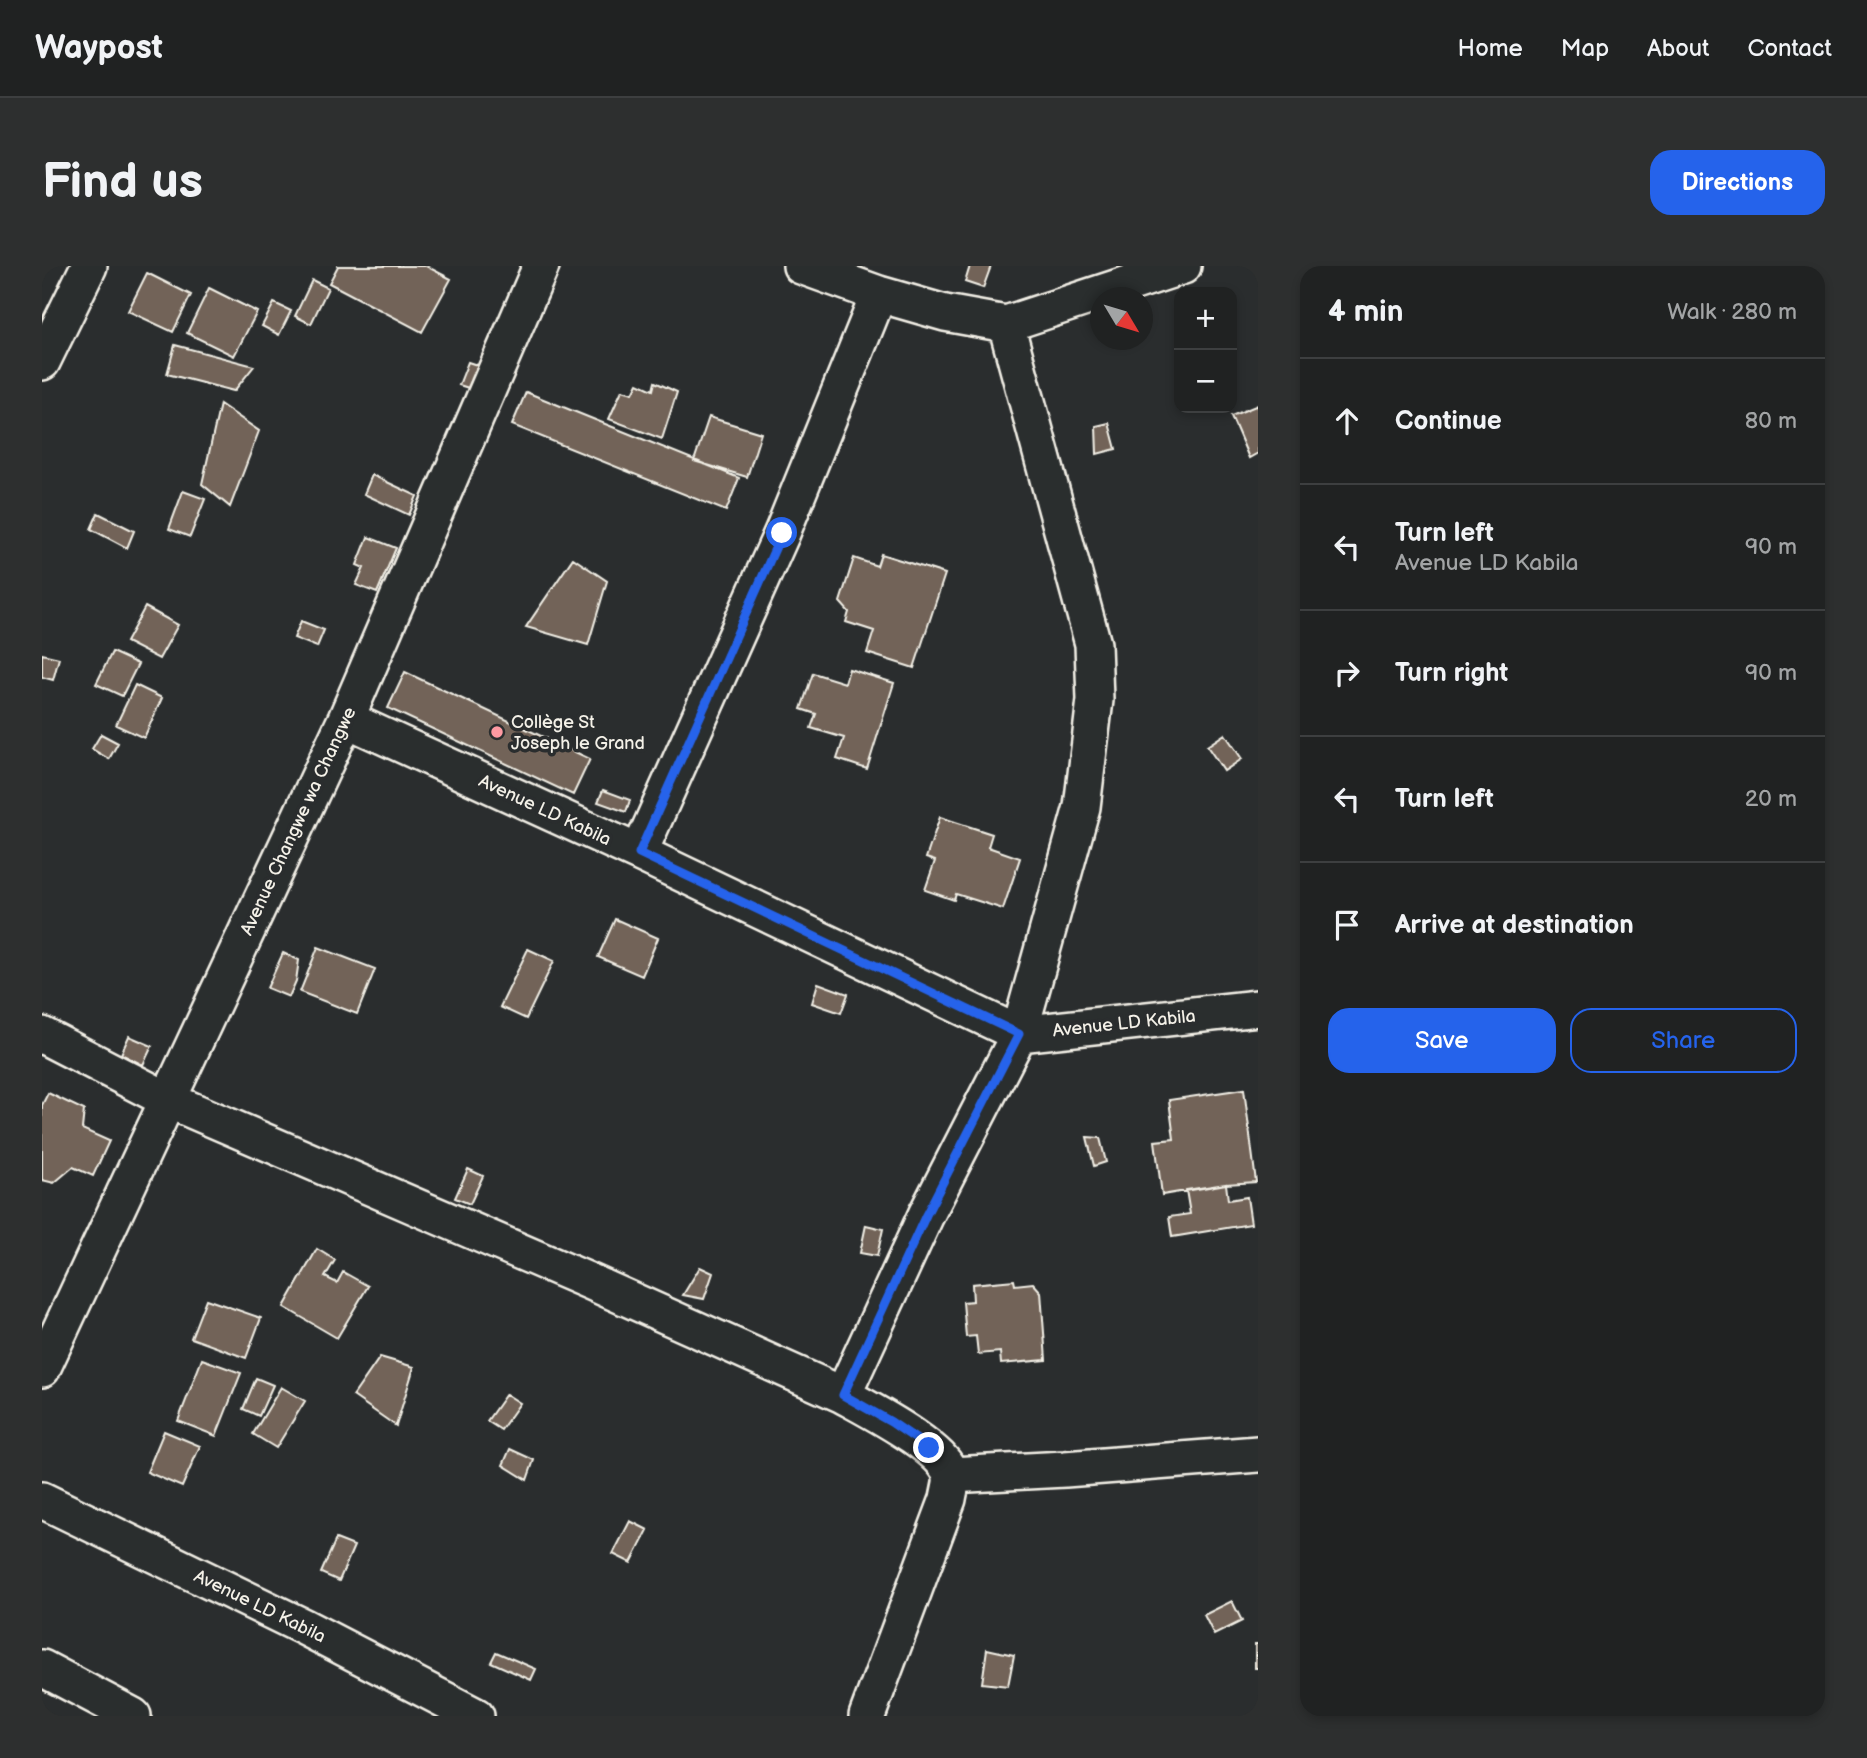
<!DOCTYPE html>
<html lang="en">
<head>
<meta charset="utf-8">
<style>
  :root { --surface:#202222; --page:#2d2f2f; --text:#f1f3f6; --muted:#a2a4a5; --line:#3d3f40; --accent:#2563eb }
  body { margin:0; font-family:"Balsamiq Sans",sans-serif; background:var(--page); color:var(--text) }
  .controls { position:absolute; right:21px; top:21px; display:grid; overflow:hidden; border-radius:14px; box-shadow:0 4px 10px #0003 }
  .controls button { width:63px; height:63px; display:grid; place-items:center; padding:0; border:0; border-bottom:2px solid var(--line); background:var(--surface); color:var(--text); font:35px sans-serif }
  .compass { position:absolute; left:1048px; top:21px; width:63px; height:63px; border-radius:50%; background:var(--surface); box-shadow:0 4px 10px #0003; rotate:128deg }
  .stop { position:absolute; width:21px; height:21px; margin:-16px; border:5px solid #2563eb; border-radius:50%; background:#fff }
  .stop.end { background:#2563eb; border-color:#fff; box-shadow:0 2px 7px #0008 }
  .list { margin:0; padding:0; list-style:none }
  h2 { display:flex; justify-content:space-between; align-items:center; height:91px; margin:0; padding:0 28px; font-size:30px }
  h2 small { font-size:23px; font-weight:400; color:var(--muted) }
  .list li { display:grid; grid-template-columns:46px 1fr auto; gap:21px; align-items:center; box-sizing:border-box; height:126px; padding:0 28px; border-top:2px solid var(--line) }
  .list b { display:block; font-size:26px; white-space:nowrap }
  .list p { margin:0; font-size:23px; white-space:nowrap; color:var(--muted) }
  .list em { font-size:23px; font-style:normal; color:var(--muted) }
  .actions { display:flex; gap:14px; padding:21px 28px }
  .actions a { flex:1; padding:16px 0; border:2px solid var(--accent); border-radius:21px; text-align:center; font-size:24px; color:var(--accent) }
  .actions .main { background:var(--accent); color:#fff }
  .icon { flex:none; width:38px; height:38px; fill:none; stroke:currentColor; stroke-width:2; stroke-linecap:round; stroke-linejoin:round }
  .map { position:relative; flex:none; width:1216px; height:1450px; overflow:hidden; border-radius:21px }
  header { display:flex; align-items:center; gap:42px; box-sizing:border-box; height:98px; padding:0 35px; background:var(--surface); border-bottom:2px solid var(--line) }
  header strong { font-size:33px }
  nav { display:flex; gap:38px; margin-inline-start:auto; font-size:24px }
  .intro { display:flex; align-items:center; justify-content:space-between; box-sizing:border-box; height:168px; padding:0 42px }
  h1 { margin:0; font-size:49px }
  .button { padding:18px 32px; border-radius:21px; background:var(--accent); color:#fff; font-size:24px; font-weight:700 }
  main { display:flex; gap:42px; padding:0 42px }
  aside { flex:1; background:var(--surface); border-radius:21px; box-shadow:0 4px 10px #0003 }
  .map>svg:first-child { display:block }
  .building { fill:#726458; stroke:#f4f1e8; stroke-width:2 }
  .lines { fill:none; stroke-linecap:round; stroke-linejoin:round }
  .minor-casing { stroke:#f4f1e8; stroke-width:40 }
  .minor { stroke:#2a2d2e; stroke-width:35 }
  .route { stroke:#2563eb; stroke-width:9 }
  .poi-dot { fill:#ff9aa2; stroke:#2a2d2e; stroke-width:2.5 }
  .labels { text-anchor:middle; stroke-width:7; stroke-linejoin:round; paint-order:stroke }
  .poi-label { font-size:18px; fill:#f4f1e8; stroke:#2a2d2e; text-anchor:start }
  .street-label { font-size:18px; fill:#f4f1e8; stroke:#2a2d2e }
</style>
</head>
<body>
<header>
<strong>Waypost</strong>
<nav><a>Home</a><a>Map</a><a>About</a><a>Contact</a></nav>
</header>
<div class="intro"><h1>Find us</h1><a class="button">Directions</a></div>
<main>
<div class="map">
<svg width="1216" height="1450" viewBox="0 0 1216 1450">
  <rect width="100%" height="100%" fill="#2a2d2e"/>
  <filter id="ink" filterUnits="userSpaceOnUse"><feTurbulence type="fractalNoise" baseFrequency=".0143" numOctaves="2"/><feDisplacementMap in="SourceGraphic" scale="14" xChannelSelector="R" yChannelSelector="G"/><feConvolveMatrix kernelMatrix="1 2 1 2 8 2 1 2 1" color-interpolation-filters="sRGB"/></filter>
  <g filter="url(#ink)">
    <path class="building" d="M296,0h88l25,13 -29,53 -93,-49z
      M928,0h21l-8,22 -18,-6z
      M105,7l44,22 -18,37 -45,-21z
      M270,14l16,8 -17,36 -16,-8z
      M167,22l48,24 -23,44 -47,-23z
      M232,37l17,8 -12,24 -17,-9z
      M133,79l79,21 -20,25 -67,-17z
      M426,96l15,5 -8,23 -16,-5z
      M613,116l22,10 -15,47 -53,-20 13,-29 11,3 5,-10 15,7z
      M484,126l213,86 -13,33 -214,-86z
      M178,138l39,27 -29,76 -28,-23z
      M1216,139v48l-9,5 -18,-42z
      M667,151l52,16 -14,44 -53,-16z
      M1067,157l7,26 -19,5 -1,-28z
      M330,209l45,21 -8,19 -45,-21z
      M141,225l22,8 -15,38 -21,-8z
      M56,247l36,18 -7,17 -36,-19z
      M326,271l28,11 -19,45 -21,-8 8,-17 -7,-3z
      M839,288l64,20 -31,94 -47,-15 7,-22 -28,-9 3,-10 -9,-10 14,-44 23,8z
      M531,292l34,23 -19,64 -62,-18z
      M103,341l33,18 -19,34 -33,-17z
      M259,355l23,9 -7,17 -23,-9z
      M70,386l26,12 -16,32 -26,-12z
      M0,388l17,4 -6,22 -11,-3z
      M807,403l45,14 -27,86 -30,-10 7,-21 -33,-10 5,-14 -15,-5 12,-36 32,10z
      M363,406l185,87 -17,36 -185,-87z
      M93,419l27,13 -18,40 -28,-13z
      M59,468l17,9 -9,16 -17,-10z
      M1183,468l17,25 -18,12 -17,-25z
      M561,524l27,10 -4,12 -28,-10z
      M898,551l52,17 -4,13 32,11 -17,51 -47,-15 -2,6 -29,-10 10,-29 -9,-3z
      M573,653l43,19 -16,38 -44,-19z
      M276,681l57,22 -18,45 -57,-22z
      M486,683l26,12 -28,58 -26,-12z
      M241,687l16,7 -3,21 -7,16 -22,-9z
      M776,717l30,11 -7,19 -29,-10z
      M87,770l23,10 -9,19 -22,-11z
      M1202,823l12,93 -30,2 -64,11 -7,-54 19,-2 -5,-39z
      M6,827l36,17 -2,19 27,12 -16,35 -20,-9 -19,16 -12,-3v-75z
      M1045,871l13,1 6,24 -12,4z
      M426,903l15,7 -13,28 -15,-6z
      M1184,918l2,16 19,-3 4,27 -79,13 -3,-20 21,-3 -4,-24z
      M824,959l17,4 -6,27 -17,-3z
      M275,983l18,11 -10,17 12,6 6,-11 25,14 -31,52 -53,-31z
      M658,1001l13,6 -9,26 -21,-4z
      M972,1014l1,5 18,-2 8,9 5,68 -45,4 -1,-12 -22,2 -2,-18 -10,1 -3,-35 10,-1 -1,-17z
      M164,1033l55,19 -15,40 -55,-20z
      M338,1091l34,10 -18,59 -43,-30z
      M160,1093l39,14 -25,63 -38,-15z
      M214,1112l17,7 -14,31 -16,-7z
      M239,1121l24,14 -29,47 -23,-14z
      M464,1128l14,9 -19,27 -14,-9z
      M122,1165l36,15 -18,41 -35,-15z
      M468,1183l24,11 -7,20 -24,-15z
      M588,1255l18,9 -17,33 -18,-9z
      M294,1273l18,7 -15,35 -18,-8z
      M1190,1335l10,20 -28,14 -10,-20z
      M1213,1378h3v24h-3z
      M945,1383l27,6 -6,31 -26,-3z
      M454,1386l40,17 -5,11 -40,-18z"/>
    <g class="lines">
      <g class="minor-casing">
        <path id="minor" d="M759,0l78,28 66,19 61,11 177,-58
          M0,96l47,-96
          M304,453l293,134 380,181 239,-26
          M597,587l143,-320 97,-239
          M0,769l126,65 423,182 252,113
          M0,1103l304,-650 195,-453
          M909,1209l114,-6 193,-15
          M0,1234l262,127 172,89
          M0,1402l91,48
          M825,1450l81,-217c1,-7 4,-16 3,-22 -2,-27 -85,-69 -108,-82l83,-180 93,-181 63,-227 13,-107 -2,-56 -87,-320"/>
      </g>
      <use href="#minor" class="minor"/>
    </g>
  </g>
  <g class="lines" filter="url(#ink)">
    <path class="route" d="M740,267l-143,320 380,181 -93,181 -83,180 48,27 38,26"/>
  </g>
  <circle class="poi-dot" cx="455" cy="466" r="7"/>
  <g class="labels">
    <g class="poi-label">
      <text x="469" y="462">Collège St<tspan x="469" dy="21">Joseph le Grand</tspan></text>
    </g>
    <g class="street-label">
      <text transform="translate(503 544) rotate(25)" y="6">Avenue LD Kabila</text>
      <text transform="translate(256 555) rotate(-65)" y="6">Avenue Changwe wa Changwe</text>
      <text transform="translate(1082 757) rotate(-6)" y="6">Avenue LD Kabila</text>
      <text transform="translate(218 1340) rotate(26)" y="6">Avenue LD Kabila</text>
    </g>
  </g>
</svg>
<div class="controls">
<button>+</button>
<button>−</button>
</div>
<svg class="compass" viewBox="-18 -18 36 36"><path d="M0-13l5 13h-10z" fill="#e53935"/><path d="M0 13l5-13h-10z" fill="#a2a4a5"/></svg>
<div class="stop" style="left:740px;top:267px"></div>
<div class="stop end" style="left:887px;top:1182px"></div>
</div>
<aside>
<h2>4 min<small>Walk · 280 m</small></h2>
<ul class="list">
<li><svg class="icon" aria-label="ahead" viewBox="0 0 24 24"><path d="M12 20V5M6 11l6-6 6 6"/></svg><div><b>Continue</b></div><em>80 m</em></li>
<li><svg class="icon" aria-label="left" viewBox="0 0 24 24"><path d="M17 20v-9H6M10 6l-5 5 5 5"/></svg><div><b>Turn left</b><p>Avenue LD Kabila</p></div><em>90 m</em></li>
<li><svg class="icon" aria-label="right" viewBox="0 0 24 24"><path d="M7 20v-9h11M14 6l5 5-5 5"/></svg><div><b>Turn right</b></div><em>90 m</em></li>
<li><svg class="icon" aria-label="left" viewBox="0 0 24 24"><path d="M17 20v-9H6M10 6l-5 5 5 5"/></svg><div><b>Turn left</b></div><em>20 m</em></li>
<li><svg class="icon" aria-label="arrive" viewBox="0 0 24 24"><path d="M6 21V4h12l-3 4 3 4H6"/></svg><div><b>Arrive at destination</b></div></li>
</ul>
<div class="actions"><a class="main">Save</a><a>Share</a></div>
</aside>
</main>
</body>
</html>
